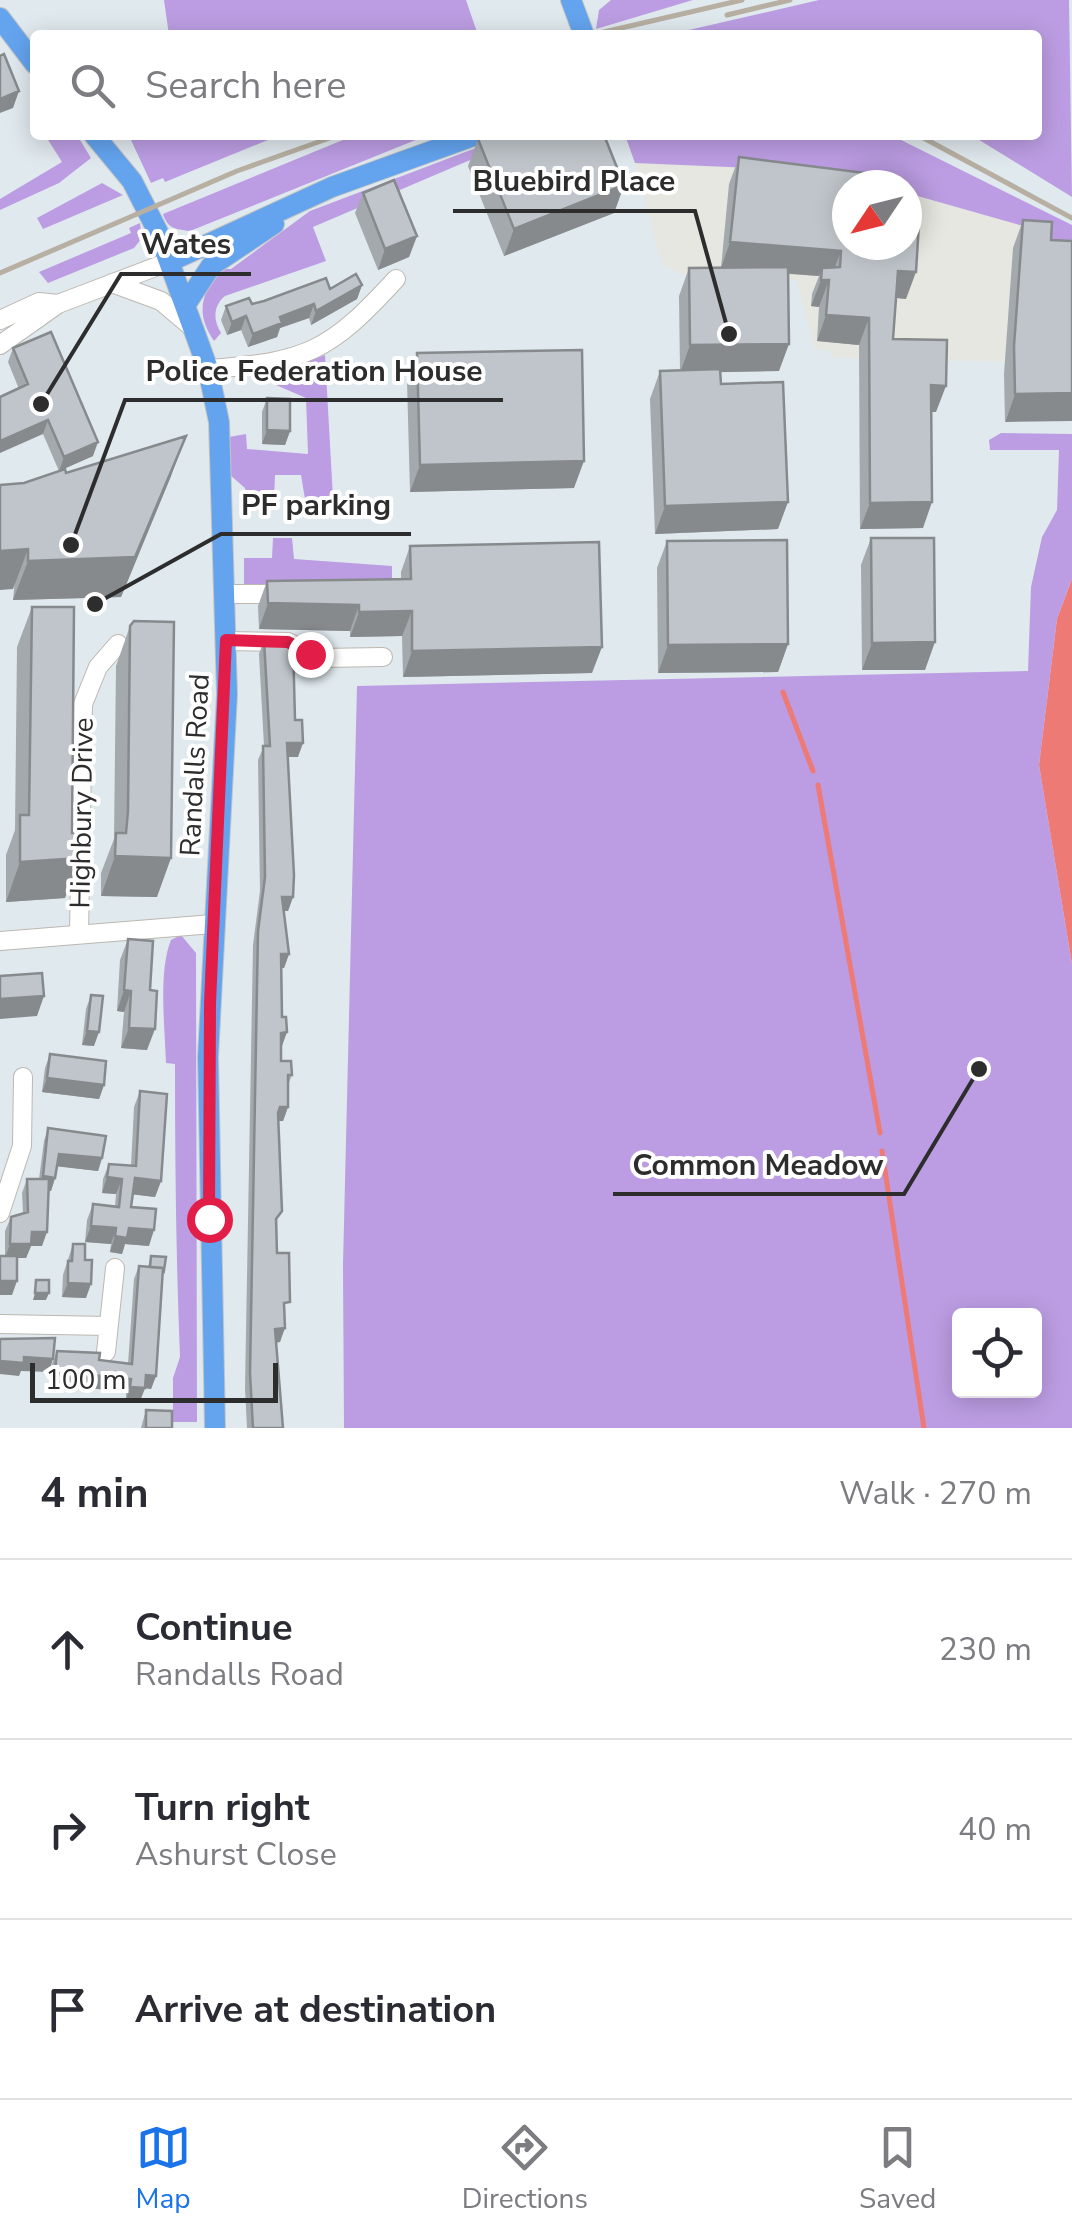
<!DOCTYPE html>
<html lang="en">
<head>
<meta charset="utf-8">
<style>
  :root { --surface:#fff; --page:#f2f2f3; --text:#2b2b33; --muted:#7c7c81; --line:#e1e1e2; --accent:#1a73e8 }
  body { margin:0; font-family:"Nunito Sans",sans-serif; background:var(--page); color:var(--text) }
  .controls { position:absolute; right:30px; bottom:30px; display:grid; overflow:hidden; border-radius:10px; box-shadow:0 5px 25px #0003 }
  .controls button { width:90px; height:90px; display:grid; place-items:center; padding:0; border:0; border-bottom:2px solid var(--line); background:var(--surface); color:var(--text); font:50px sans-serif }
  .compass { position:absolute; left:832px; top:170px; width:90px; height:90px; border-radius:50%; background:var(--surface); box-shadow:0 5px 25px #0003; rotate:235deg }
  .scale { position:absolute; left:30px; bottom:25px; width:248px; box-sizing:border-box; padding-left:10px; border:5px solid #2d2d2d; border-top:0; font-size:28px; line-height:35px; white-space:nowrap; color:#2d2d2d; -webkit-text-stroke:8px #fff; paint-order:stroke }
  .stop { position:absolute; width:30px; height:30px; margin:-22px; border:8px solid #e11d48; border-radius:50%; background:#fff }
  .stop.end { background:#e11d48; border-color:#fff; box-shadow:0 2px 10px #0008 }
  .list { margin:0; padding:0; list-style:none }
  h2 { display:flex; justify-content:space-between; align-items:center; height:130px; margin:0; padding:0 40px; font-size:42px }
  h2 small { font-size:32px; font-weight:400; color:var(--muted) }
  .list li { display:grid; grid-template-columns:65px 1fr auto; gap:30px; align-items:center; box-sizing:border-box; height:180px; padding:0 40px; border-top:2px solid var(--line) }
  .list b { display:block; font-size:38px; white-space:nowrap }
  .list p { margin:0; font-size:32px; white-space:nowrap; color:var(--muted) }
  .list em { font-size:32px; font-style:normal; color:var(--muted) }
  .icon { flex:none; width:55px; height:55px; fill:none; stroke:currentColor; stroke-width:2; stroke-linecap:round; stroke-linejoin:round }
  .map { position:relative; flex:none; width:1072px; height:1428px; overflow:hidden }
  .search { position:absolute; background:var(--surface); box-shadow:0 5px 25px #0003; left:30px; right:30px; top:30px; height:110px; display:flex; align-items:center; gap:25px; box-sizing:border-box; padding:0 35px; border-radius:10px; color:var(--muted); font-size:38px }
  .sheet { height:670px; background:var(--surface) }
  nav { display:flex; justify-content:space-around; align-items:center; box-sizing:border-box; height:140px; border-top:2px solid var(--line); background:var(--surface); font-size:28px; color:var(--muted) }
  nav a { display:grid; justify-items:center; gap:5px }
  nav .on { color:var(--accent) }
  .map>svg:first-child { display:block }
  .industrial { fill:#e6e7e0 }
  .green { fill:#bc9de3; fill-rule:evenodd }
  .water { fill:#ed7a75 }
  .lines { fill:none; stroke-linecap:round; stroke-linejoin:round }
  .stream { stroke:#ed7a75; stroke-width:5 }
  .minor-casing { stroke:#bdb7b0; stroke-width:20 }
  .major-casing { stroke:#c4c4c4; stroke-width:22 }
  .minor { stroke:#fff; stroke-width:18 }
  .major { stroke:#64a4ef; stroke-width:20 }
  .rail { stroke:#b7afa2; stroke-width:5 }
  .wall { fill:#a4a9ae }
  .shaded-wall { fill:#868a8d }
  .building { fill:#bfc5ca; stroke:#868a8d; stroke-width:2.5 }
  .route { stroke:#e11d48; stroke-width:12 }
  .labels { text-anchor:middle; stroke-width:8; stroke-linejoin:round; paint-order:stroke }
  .street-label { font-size:28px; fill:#2d2d2d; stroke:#fff }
  .leader { fill:none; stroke:#2d2d2d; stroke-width:4 }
  .callout-dot { fill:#2d2d2d; stroke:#fff; stroke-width:4 }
  .callout-label { font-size:30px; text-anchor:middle; font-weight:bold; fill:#2d2d2d; stroke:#fff; stroke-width:8; stroke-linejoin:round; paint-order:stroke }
</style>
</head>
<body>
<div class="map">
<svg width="1072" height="1428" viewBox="0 0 1072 1428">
  <rect width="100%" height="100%" fill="#e0e9ee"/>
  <path class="industrial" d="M635,163l187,8 25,14v60h60v-52l120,34 45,137 -241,-7v-6l-16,-2 -18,-69 -112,-5 -23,-10z"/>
  <path class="green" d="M164,0h302l12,35h-309z
    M611,0h82l-97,29 3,-19z
    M819,0h250l3,197 -101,-62h66v-100h-370z
    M45,135h32l14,23 -32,25 -59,27v-11l62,-37z
    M147,135h133l-115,47 -2,-4 -12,5 -20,-43z
    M355,135h73l-238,96c-15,-2 -22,-2 -27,-17z
    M510,135h19l-216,92 13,34 -101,35c-12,10 -12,24 -4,37l-7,8c-19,-28 -13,-48 8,-72h9l79,-58z
    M625,135h266l181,90v30l-45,-28 -120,-34v-8h-32l-53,-14 -187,-8z
    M102,183l21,12 -80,34 -6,-11z
    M140,223l2,15 -8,10 -86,35 -9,-11 92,-39 -2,-5z
    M325,355l8,143 -11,9 -16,-2 -5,-30h-26l-1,24 -12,1v10l-12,-1 -5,-21 -15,-13 -1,-38 17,-3 1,15 61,5 -2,-56 -30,-13 -2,-13z
    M1001,433l71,1v145l-15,40 -18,146 33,199v464h-728l-1,-163 14,-579 671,-15 3,-84 11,-50 15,-27 2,-60h-69l-1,-10zM960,1316h74v74h-74z
    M273,538h19l2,21 98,7v33l-148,-14v-27h28z
    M181,935l15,18 1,469h-24v-44l7,-21c-4,-98 -5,-195 -5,-293l-9,-1c-1,-35 -8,-91 5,-123z"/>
  <path class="water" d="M1072,579v385l-33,-199 18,-146z"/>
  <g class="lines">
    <path class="stream" d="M783,692l30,79
      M818,785l62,348
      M882,1151l42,277"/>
    <g class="minor-casing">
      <path id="minor" d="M112,283l49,18 32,27
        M0,320l39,-18 19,2
        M0,345l58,-41 113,-43
        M208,369c99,-7 121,-17 188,-90
        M224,594h58
        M226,641l62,1 32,16 63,-1
        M79,934l4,-230 15,-37 20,-23
        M0,941l213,-17
        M0,1213l22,-67 1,-69
        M0,1324l108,2
        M106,1352l9,-84"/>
    </g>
    <g class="major-casing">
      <path id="major" d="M571,0l13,35
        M0,18l35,46
        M94,135l38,46 27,53 49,135 11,53 8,272 -19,363 7,371
        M171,261l161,-74 144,-52
        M186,304l25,-38 63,-42"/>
    </g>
    <use href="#minor" class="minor"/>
    <use href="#major" class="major"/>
    <path class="rail" d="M727,15l63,-15
      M591,35l151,-35
      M918,135l154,83
      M0,273l237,-102 101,-36"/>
  </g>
  <path class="wall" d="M478,139l146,46 -10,28 -110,43 -36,-90z
    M739,157l108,28 59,114 -10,-1 -3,41 43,73h-5l-8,116 -63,1 -1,-184 -42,-4 2,-34 -8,-1 1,-12 7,-18 -31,-2 -9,97 -59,1 1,12 57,145 -123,5 -5,-135 10,-28 20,-1 -1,-74 10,-28h32l8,-84z
    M363,193l54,43 -8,21 -31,13 -23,-57z
    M1023,220l28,20 21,1 -67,181 -1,-48 9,-126z
    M362,285l-5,14 -46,26 -2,-7 -29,10 -3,9 -29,10 -7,-17 -14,5 -6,-15 5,-14 26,-2 78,-15z
    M13,348l80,108 -34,15 -16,-37 -24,-45 -11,-27z
    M417,353l157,135 -164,4 -3,-111z
    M267,398l23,33 -5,14 -23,-1v-32z
    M66,473l105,3 -50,121 -108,3 11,-117z
    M871,538l54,132h-63l-1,-105z
    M667,541l121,103 -10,28 -120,1 -1,-105z
    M410,546l182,127 -189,4 -1,-41 -52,1v-6l-91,-2 -1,-23 9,-25 134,-2v-7z
    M32,607l40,226 -7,65 -59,4v-47l9,-25 2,-183z
    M130,626l27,271 -56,-1v-23l13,-34 2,-173z
    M264,640l31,80 3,37h-10l5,140 -5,14h-4l5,43 -5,14h-3l1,49 5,15 -6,14v15l11,14 -4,10v22l-5,14h-5l-1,132 8,63 -5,26 -4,1 7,85h-36l-2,-40 8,-443 7,-54 -2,-131 6,-14 -5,-92z
    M128,939l19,111 -26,-2 3,-36 -7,-1 3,-51z
    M91,995l3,51 -12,-1 4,-36z
    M50,1054l54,31 -5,14 -57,-7 3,-24z
    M140,1091l21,90 -6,16 -22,-3 -2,13 18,39 -24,-2 -3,10 -12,-2 1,-8 -26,-2 2,-22 6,-16 22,2 1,-12 -14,-1 1,-14 6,-15 22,2 3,-59z
    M48,1128l54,30 -4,13 -41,-5 -2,12 -4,13 -3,-1 -6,56h-11l-5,12h-9l-5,37 -7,-39v-25l6,-14 12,-4 -1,-20 5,-14h12l5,-38z
    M73,1244l13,54 -24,-1 1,-22z
    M151,1256l12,19 -7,101 -5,13 -6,-1 -5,13 -14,-1v-8l-75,-8 1,-20 5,-13 42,9 29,4 6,-85 5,-13 9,1z
    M146,1410l26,18h-31z"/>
  <path class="shaded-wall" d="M19,91l-6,17 -13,5v-14z
    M624,185l-10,28 -110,43 10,-27z
    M417,236l-8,21 -31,13 7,-21z
    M730,242l111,9 -10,26 -9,-9 -3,8 -98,-8z
    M898,271l18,1 -10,27 -17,-2z
    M821,280h8l-10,27 -8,-1z
    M362,285l-5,14 -46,26 5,-14z
    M314,304l-5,14 -29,10 -3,9 -29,10 5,-13 27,-17z
    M826,315l43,3 -10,27 -42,-4z
    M246,316l-5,14 -14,5 5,-13z
    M789,344l-10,27 -99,2 10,-28z
    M931,385l15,1 -10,26h-15z
    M1072,393v28l-67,1 10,-28z
    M48,420l-5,14 -43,19v-12z
    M267,430l23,1 -5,14 -23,-1z
    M186,436l-15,40 -50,121 -108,3 15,-39z
    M98,442l-5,14 -34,15 5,-14z
    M584,461l-10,27 -164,4 10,-27z
    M788,502l-10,27 -123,5 10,-28z
    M932,502l-9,26 -63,1 10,-26z
    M28,549l-15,40 -13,1v-39z
    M268,603l91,2 -9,26 -91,-2z
    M412,611l-10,25 -52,1 9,-25z
    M935,642l-10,28h-63l10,-27z
    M788,644l-10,28 -120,1 10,-28z
    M602,647l-10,26 -189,4 9,-26z
    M287,743h16l-5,14h-16z
    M115,856l56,2 -14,39 -56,-1z
    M80,858l-15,40 -59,4 14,-40z
    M282,897h11l-5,14h-11z
    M281,954h8l-5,14h-8z
    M124,990l7,1 -7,21 -7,-1z
    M44,996l-7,20 -37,3v-20z
    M129,1028l26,1 -8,21 -26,-2z
    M87,1031l12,1 -5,14 -12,-1z
    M287,1032l-5,14 -6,1 5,-14z
    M47,1078l57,7 -5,14 -57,-7z
    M280,1107h8l-5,14h-8z
    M59,1154l43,4 -4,13 -44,-5z
    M43,1176l12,2 -4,13 -13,-2z
    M107,1177l15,2 -6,15 -14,-1z
    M135,1178l26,3 -6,16 -26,-3z
    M91,1226l25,2 -5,16 -26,-2z
    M129,1228l25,2 -5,16 -24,-2 -3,10 -12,-2 5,-16z
    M32,1232h15l-5,14h-11l-5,12h-21l5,-14z
    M0,1281h17l-5,14h-12z
    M68,1283l23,1 -5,14 -24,-1z
    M35,1293h14l-3,7h-13z
    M285,1328l-5,14 -10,1 5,-14z
    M24,1357l29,2 -4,13 -28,-1 -2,5 -19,-2v-13z
    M55,1371l76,8 -5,13 -75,-8z
    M146,1375l10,1 -5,13 -6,-1 -5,13 -14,-1 4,-13z"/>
  <path class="building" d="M4,54l15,37 -19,8v-43z
    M488,135h116l20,50 -110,44 -36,-90z
    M739,157l158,20v8h-50v60h60v-35h1l-1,12 12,1 -3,49 -18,-1 -5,68 54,1 -1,46 -15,-1 1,117 -62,1 -1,-185 -43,-3 3,-35h-8l1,-12 18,-1 1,-16 -111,-9z
    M394,180l23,56 -32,13 -22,-56z
    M1023,220l29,2 -1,18 21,1v152l-57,1 -1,-48z
    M788,267l1,77 -99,1 -1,-77z
    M356,274l6,11 -46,26 -2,-7 -34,13 2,6 -29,11 -7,-18 -14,6 -6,-16 23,-8 3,6 12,-3 62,-23 4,11z
    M51,332l47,110 -34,15 -16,-37 -48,21v-44l28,-13 -15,-36z
    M582,350l2,111 -164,4 -3,-112z
    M720,369l1,15 62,-2 5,120 -123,4 -5,-135z
    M267,398l23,1v32l-23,-1z
    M186,436l-51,121 -107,4v-12l-28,2v-66l24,-2 41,-14 1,4z
    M871,538h63l1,104 -63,1z
    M787,540l1,104 -120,1 -1,-104z
    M599,542l3,105 -190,4v-40l-53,1v-7l-91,-2 -1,-22 144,-2 -1,-33z
    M32,607h42l-2,226h8v25l-60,4v-47h9z
    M134,621l40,1 -3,236 -56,-2 1,-23h10l2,-22 2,-185z
    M264,640l29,2 2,78h7l1,23h-16l7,132 -1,22h-11l7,57h-8l1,63h4l1,15 -6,1v28h10l1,14h-4v32h-8l-2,6 4,98 -6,8 1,34h12l1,49 -6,1 1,25 -10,1 8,99h-30l-3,-55 8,-442 7,-54 -2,-131h7z
    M128,939l25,2 -3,49 7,1 -2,38 -26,-1 2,-37 -7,-1z
    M42,973l2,23 -44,3v-23z
    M91,995l12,1 -4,36 -12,-1z
    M50,1054l56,7 -2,24 -57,-7z
    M140,1091l27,3 -6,87 -26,-3 -4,29 25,2 -2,21 -25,-2 -2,10 -12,-2 1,-8 -25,-2 2,-22 26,3 3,-28 -15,-2 2,-13 27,2z
    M48,1128l58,8 -4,22 -43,-4 -4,24 -12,-2z
    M27,1179h22l-2,53h-15l-1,12h-21l1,-27 17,-5z
    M73,1244h12v16h7l-1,24 -23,-1v-22h4z
    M0,1256h17v25h-17z
    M151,1256l15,1 -2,13 -1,-2 -13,-1z
    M139,1266l24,2 -7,108 -10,-1 -1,13 -15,-1 1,-8 -76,-8 2,-20 43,2 -1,7 33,4z
    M36,1280h13v13h-14z
    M55,1338l-2,21 -29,-2v6l-24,-2v-22z
    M146,1410l26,1v17h-26z"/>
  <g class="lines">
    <path class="route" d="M209,1219l1,-216 16,-363 62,2 22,12"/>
  </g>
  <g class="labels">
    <g class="street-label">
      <text transform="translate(194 765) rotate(-87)" y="10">Randalls Road</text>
      <text transform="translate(81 813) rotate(-89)" y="10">Highbury Drive</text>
    </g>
  </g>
  <path class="leader" d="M729 334L695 211H453M41 404L121 274H251M71 545L125 400H503M95 604L221 534H411M979 1069L904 1194H613"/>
  <g class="callout-dot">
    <circle cx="729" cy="334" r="10"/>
    <circle cx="41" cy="404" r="10"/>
    <circle cx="71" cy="545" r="10"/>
    <circle cx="95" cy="604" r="10"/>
    <circle cx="979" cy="1069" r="10"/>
  </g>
  <g class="callout-label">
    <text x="574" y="191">Bluebird Place</text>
    <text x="186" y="254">Wates</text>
    <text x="314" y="381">Police Federation House</text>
    <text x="316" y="515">PF parking</text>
    <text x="758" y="1175">Common Meadow</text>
  </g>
</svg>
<div class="controls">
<button><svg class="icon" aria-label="locate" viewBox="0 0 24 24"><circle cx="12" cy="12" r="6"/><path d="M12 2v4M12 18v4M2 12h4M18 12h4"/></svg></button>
</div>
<svg class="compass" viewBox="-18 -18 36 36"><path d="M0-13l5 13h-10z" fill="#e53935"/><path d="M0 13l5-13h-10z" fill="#7c7c81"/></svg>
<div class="scale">100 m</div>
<div class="stop" style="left:209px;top:1219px"></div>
<div class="stop end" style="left:310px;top:654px"></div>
<div class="search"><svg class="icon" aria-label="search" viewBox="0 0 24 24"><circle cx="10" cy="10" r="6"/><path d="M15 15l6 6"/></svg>Search here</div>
</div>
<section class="sheet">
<h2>4 min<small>Walk · 270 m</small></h2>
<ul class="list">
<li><svg class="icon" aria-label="ahead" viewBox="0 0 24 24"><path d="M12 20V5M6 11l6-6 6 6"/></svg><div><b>Continue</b><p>Randalls Road</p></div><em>230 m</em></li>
<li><svg class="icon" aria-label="right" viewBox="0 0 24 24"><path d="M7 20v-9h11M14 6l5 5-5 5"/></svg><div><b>Turn right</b><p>Ashurst Close</p></div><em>40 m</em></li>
<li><svg class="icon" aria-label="arrive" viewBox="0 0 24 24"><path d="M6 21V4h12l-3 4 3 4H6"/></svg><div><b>Arrive at destination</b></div></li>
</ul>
</section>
<nav>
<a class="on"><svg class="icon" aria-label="map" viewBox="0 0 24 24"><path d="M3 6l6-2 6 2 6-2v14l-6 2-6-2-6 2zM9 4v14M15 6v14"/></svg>Map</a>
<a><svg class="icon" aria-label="directions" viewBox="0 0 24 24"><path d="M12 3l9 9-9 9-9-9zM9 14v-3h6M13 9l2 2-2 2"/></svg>Directions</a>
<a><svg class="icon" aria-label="saved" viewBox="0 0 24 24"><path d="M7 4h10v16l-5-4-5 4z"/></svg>Saved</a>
</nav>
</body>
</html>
